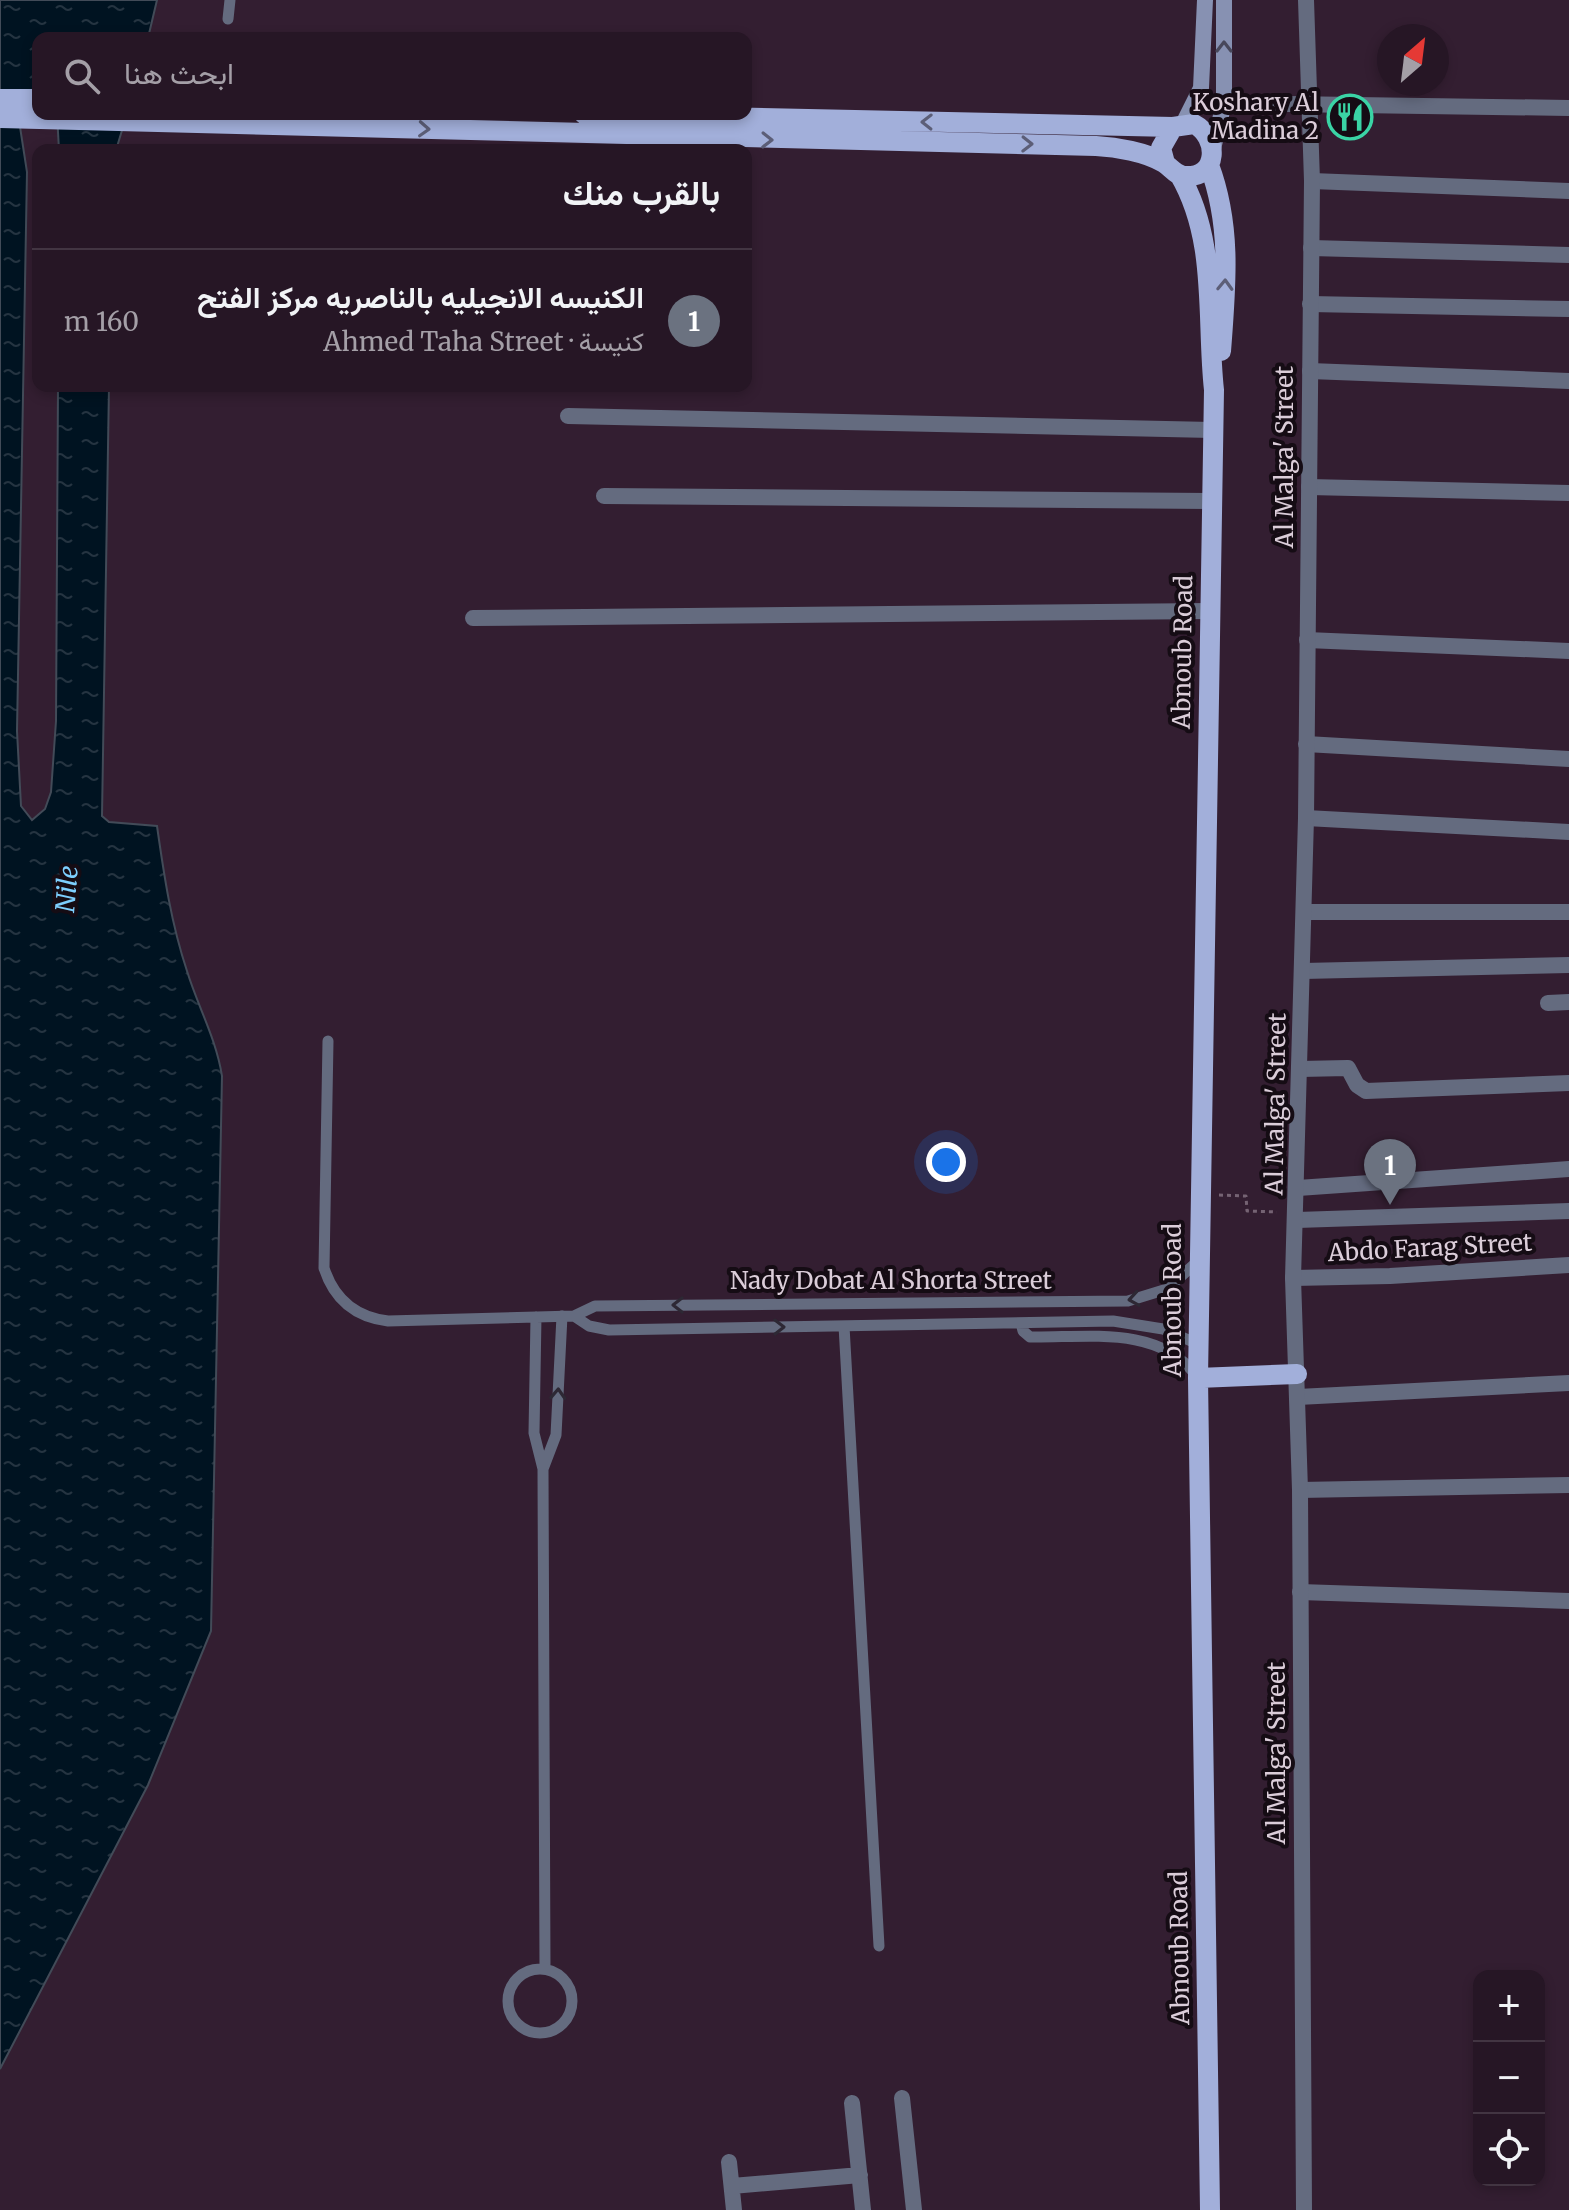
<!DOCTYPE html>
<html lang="ar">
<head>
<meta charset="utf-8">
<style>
  :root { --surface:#261625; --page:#2e1f2d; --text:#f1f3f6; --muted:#a49fa7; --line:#423542; --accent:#2563eb }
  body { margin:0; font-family:Merriweather,Vazirmatn,serif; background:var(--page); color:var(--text); direction:rtl }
  .controls { position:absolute; right:24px; bottom:24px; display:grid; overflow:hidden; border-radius:16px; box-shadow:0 4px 12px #0003 }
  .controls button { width:72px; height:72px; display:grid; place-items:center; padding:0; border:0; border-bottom:2px solid var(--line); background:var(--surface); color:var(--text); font:40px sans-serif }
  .compass { position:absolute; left:1377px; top:24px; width:72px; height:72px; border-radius:50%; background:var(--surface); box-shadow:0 4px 12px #0003; rotate:28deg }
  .you { position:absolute; left:946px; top:1162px; width:28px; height:28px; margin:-20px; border:6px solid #fff; border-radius:50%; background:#1a73e8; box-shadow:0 0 0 12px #1a73e833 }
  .badge { display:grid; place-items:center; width:52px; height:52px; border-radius:50%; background:var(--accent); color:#fff; font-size:26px; font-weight:700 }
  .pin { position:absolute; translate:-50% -66px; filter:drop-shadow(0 2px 4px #0008) }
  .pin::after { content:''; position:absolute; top:42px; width:28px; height:24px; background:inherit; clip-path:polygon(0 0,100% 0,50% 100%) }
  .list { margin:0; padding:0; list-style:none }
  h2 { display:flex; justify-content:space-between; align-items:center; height:104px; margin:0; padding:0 32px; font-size:34px }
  h2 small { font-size:26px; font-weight:400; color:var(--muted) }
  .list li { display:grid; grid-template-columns:52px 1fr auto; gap:24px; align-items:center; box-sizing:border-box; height:144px; padding:0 32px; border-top:2px solid var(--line) }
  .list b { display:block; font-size:30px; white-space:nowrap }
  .list p { margin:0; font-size:26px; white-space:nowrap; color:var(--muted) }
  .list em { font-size:26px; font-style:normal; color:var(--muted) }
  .icon { flex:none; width:44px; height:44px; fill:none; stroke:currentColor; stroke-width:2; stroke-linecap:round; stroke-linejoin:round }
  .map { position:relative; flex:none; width:1569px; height:2210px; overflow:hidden; direction:ltr }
  .search { position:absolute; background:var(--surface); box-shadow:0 4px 12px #0003; left:32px; top:32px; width:720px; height:88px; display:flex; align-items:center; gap:20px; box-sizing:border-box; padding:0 28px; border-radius:16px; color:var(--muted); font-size:30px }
  .panel { position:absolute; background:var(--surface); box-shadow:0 4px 12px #0003; left:32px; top:144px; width:720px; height:248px; border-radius:16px; direction:rtl }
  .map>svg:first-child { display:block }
  .water { fill:url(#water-ripples); stroke:#424b58; stroke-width:2 }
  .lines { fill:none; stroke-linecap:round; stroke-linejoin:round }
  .path { stroke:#756373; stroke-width:3; stroke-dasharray:4 4; stroke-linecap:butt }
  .service { stroke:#646b7f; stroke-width:11 }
  .minor { stroke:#646b7f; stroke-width:16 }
  .tertiary { stroke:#646b7f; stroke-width:16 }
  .secondary { stroke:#8791b2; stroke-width:16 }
  .primary { stroke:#a2afda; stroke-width:20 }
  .oneway { stroke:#48485b }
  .oneway2 { stroke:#5c5e77 }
  .oneway3 { stroke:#2d2834 }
  .labels { text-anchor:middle; stroke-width:8; stroke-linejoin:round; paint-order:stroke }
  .poi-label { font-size:24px; fill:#dbcdd9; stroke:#150c14; text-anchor:end }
  .street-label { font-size:24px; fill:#dbcdd9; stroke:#150c14 }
  .water-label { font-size:26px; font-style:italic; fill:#7dcffe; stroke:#150c14 }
</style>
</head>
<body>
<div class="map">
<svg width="1569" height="2210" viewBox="0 0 1569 2210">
  <defs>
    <pattern id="water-ripples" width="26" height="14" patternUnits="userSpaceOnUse" patternTransform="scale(2)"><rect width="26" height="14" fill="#001321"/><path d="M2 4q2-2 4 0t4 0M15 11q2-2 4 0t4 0" fill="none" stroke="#253441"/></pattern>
  </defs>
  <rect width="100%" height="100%" fill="#331e31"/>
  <path class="water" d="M0,0h157l-9,38h-110v57l-22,6 11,71 -10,559 4,75 11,14 13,-11 6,-17 5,-71 2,-335h51l-7,430 7,6 48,4c7,49 14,97 30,145 11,36 29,67 35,105l-11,555 -63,154 -148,284z
    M57,114h70l-11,36h-57z"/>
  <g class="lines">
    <path class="path" d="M1219,1195l27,1 1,15 30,1"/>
    <path class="service" d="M228,19l2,-19
      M328,1041l-4,227c10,31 31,49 64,53l186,-5
      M1198,1261l-31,28 -39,12 -533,5 -21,10 15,10 20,4 504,-9 50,8 35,15
      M536,1317l-2,116 9,36 2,498
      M1021,1323l2,8 7,6c56,1 127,-12 165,37
      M844,1326l35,620
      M543,1469l13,-34 6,-119
      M508 2001a32 32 0 1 1 64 0a32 32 0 1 1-64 0Z"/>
    <path class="minor" d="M1224,103l345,5
      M1312,181l257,10
      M1311,248l258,7
      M1310,304l259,5
      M1310,371l259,10
      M568,416l644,14
      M1309,487l260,6
      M604,496l606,5
      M473,618l737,-7
      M1307,640l262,11
      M1306,744l263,15
      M1306,818l263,14
      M1304,912h265
      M1303,971l266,-6
      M1548,1003l21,-1
      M1300,1069l48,-1 9,17 9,6 203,-8
      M1298,1188l271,-19
      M1297,1220l272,-9
      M1293,1278l97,-2 179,-11
      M1298,1397l271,-14
      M1300,1490l269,-5
      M1300,1592l269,9
      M902,2098l12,112
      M852,2103l11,107
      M729,2162l5,48
      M732,2186l128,-11"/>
    <path class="tertiary" d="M1304,2210l-4,-720 -7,-212 13,-460 6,-637 -6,-181"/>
    <path class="secondary" d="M1183,124l18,-36 4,-88
      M1213,149l11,-46v-103"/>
    <path class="primary" d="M0,99h38
      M584,114l589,13
      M0,118c365,6 730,21 1096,28 20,1 50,6 68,17 8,5 11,12 21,13 34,2 34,-39 9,-52l-21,3 -12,21 4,15
      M1209,165c23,61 17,121 12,186
      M1179,174c39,66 27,143 35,216l-16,988 12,832
      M1198,1378l99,-4"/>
  </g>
  <defs><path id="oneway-chevron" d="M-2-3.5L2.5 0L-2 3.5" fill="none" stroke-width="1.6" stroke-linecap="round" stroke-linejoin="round" transform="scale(2)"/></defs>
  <use class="oneway" href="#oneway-chevron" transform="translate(1224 47) rotate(-90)"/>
  <g class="oneway2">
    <use href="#oneway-chevron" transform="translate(927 122) rotate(-179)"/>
    <use href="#oneway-chevron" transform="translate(424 129) rotate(3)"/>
    <use href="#oneway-chevron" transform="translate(767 140) rotate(1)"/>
    <use href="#oneway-chevron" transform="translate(1027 144) rotate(1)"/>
    <use href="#oneway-chevron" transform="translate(1225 285) rotate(-88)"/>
  </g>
  <g class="oneway3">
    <use href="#oneway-chevron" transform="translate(1134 1299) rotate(171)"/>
    <use href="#oneway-chevron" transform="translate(678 1305) rotate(180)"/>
    <use href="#oneway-chevron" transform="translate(779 1327) rotate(-1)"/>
    <use href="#oneway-chevron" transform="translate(558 1394) rotate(-87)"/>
  </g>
  <defs>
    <g id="restaurant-ring" transform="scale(2.3)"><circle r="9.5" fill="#150c14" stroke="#3ad4a5" stroke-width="1.5"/><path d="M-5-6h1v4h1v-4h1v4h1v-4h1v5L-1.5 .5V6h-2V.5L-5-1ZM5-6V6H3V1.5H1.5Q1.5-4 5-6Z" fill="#3ad4a5"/></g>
  </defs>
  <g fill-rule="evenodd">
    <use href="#restaurant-ring" x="1350" y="117"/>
  </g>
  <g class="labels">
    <g class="poi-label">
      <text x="1319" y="111">Koshary Al<tspan x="1319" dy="28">Madina 2</tspan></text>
    </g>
    <g class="street-label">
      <text transform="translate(1285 457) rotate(-90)" y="8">Al Malga' Street</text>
      <text transform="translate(1183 652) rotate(-89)" y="8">Abnoub Road</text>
      <text transform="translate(1276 1104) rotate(-89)" y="8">Al Malga' Street</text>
      <text transform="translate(1430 1248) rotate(-3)" y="8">Abdo Farag Street</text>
      <text x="891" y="1289">Nady Dobat Al Shorta Street</text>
      <text transform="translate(1173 1300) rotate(-90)" y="8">Abnoub Road</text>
      <text transform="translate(1277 1753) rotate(-90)" y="8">Al Malga' Street</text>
      <text transform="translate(1180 1948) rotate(-91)" y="8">Abnoub Road</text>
    </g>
    <g class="water-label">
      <text transform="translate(67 889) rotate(-85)" y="9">Nile</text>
    </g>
  </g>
</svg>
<div class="controls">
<button>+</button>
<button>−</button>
<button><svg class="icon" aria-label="locate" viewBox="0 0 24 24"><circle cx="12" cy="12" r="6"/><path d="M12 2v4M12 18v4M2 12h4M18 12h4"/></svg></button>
</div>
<svg class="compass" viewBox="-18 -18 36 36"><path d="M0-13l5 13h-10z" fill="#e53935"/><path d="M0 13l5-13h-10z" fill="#a49fa7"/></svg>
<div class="you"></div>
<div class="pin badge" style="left:1390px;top:1205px;background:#6b7280">1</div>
<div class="search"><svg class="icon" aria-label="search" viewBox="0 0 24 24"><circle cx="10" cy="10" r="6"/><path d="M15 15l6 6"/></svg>ابحث هنا</div>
<section class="panel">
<h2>بالقرب منك<small></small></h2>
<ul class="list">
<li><span class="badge" style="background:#6b7280">1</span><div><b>الكنيسه الانجيليه بالناصريه مركز الفتح</b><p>كنيسة · Ahmed Taha Street</p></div><em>160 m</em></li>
</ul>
</section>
</div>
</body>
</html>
